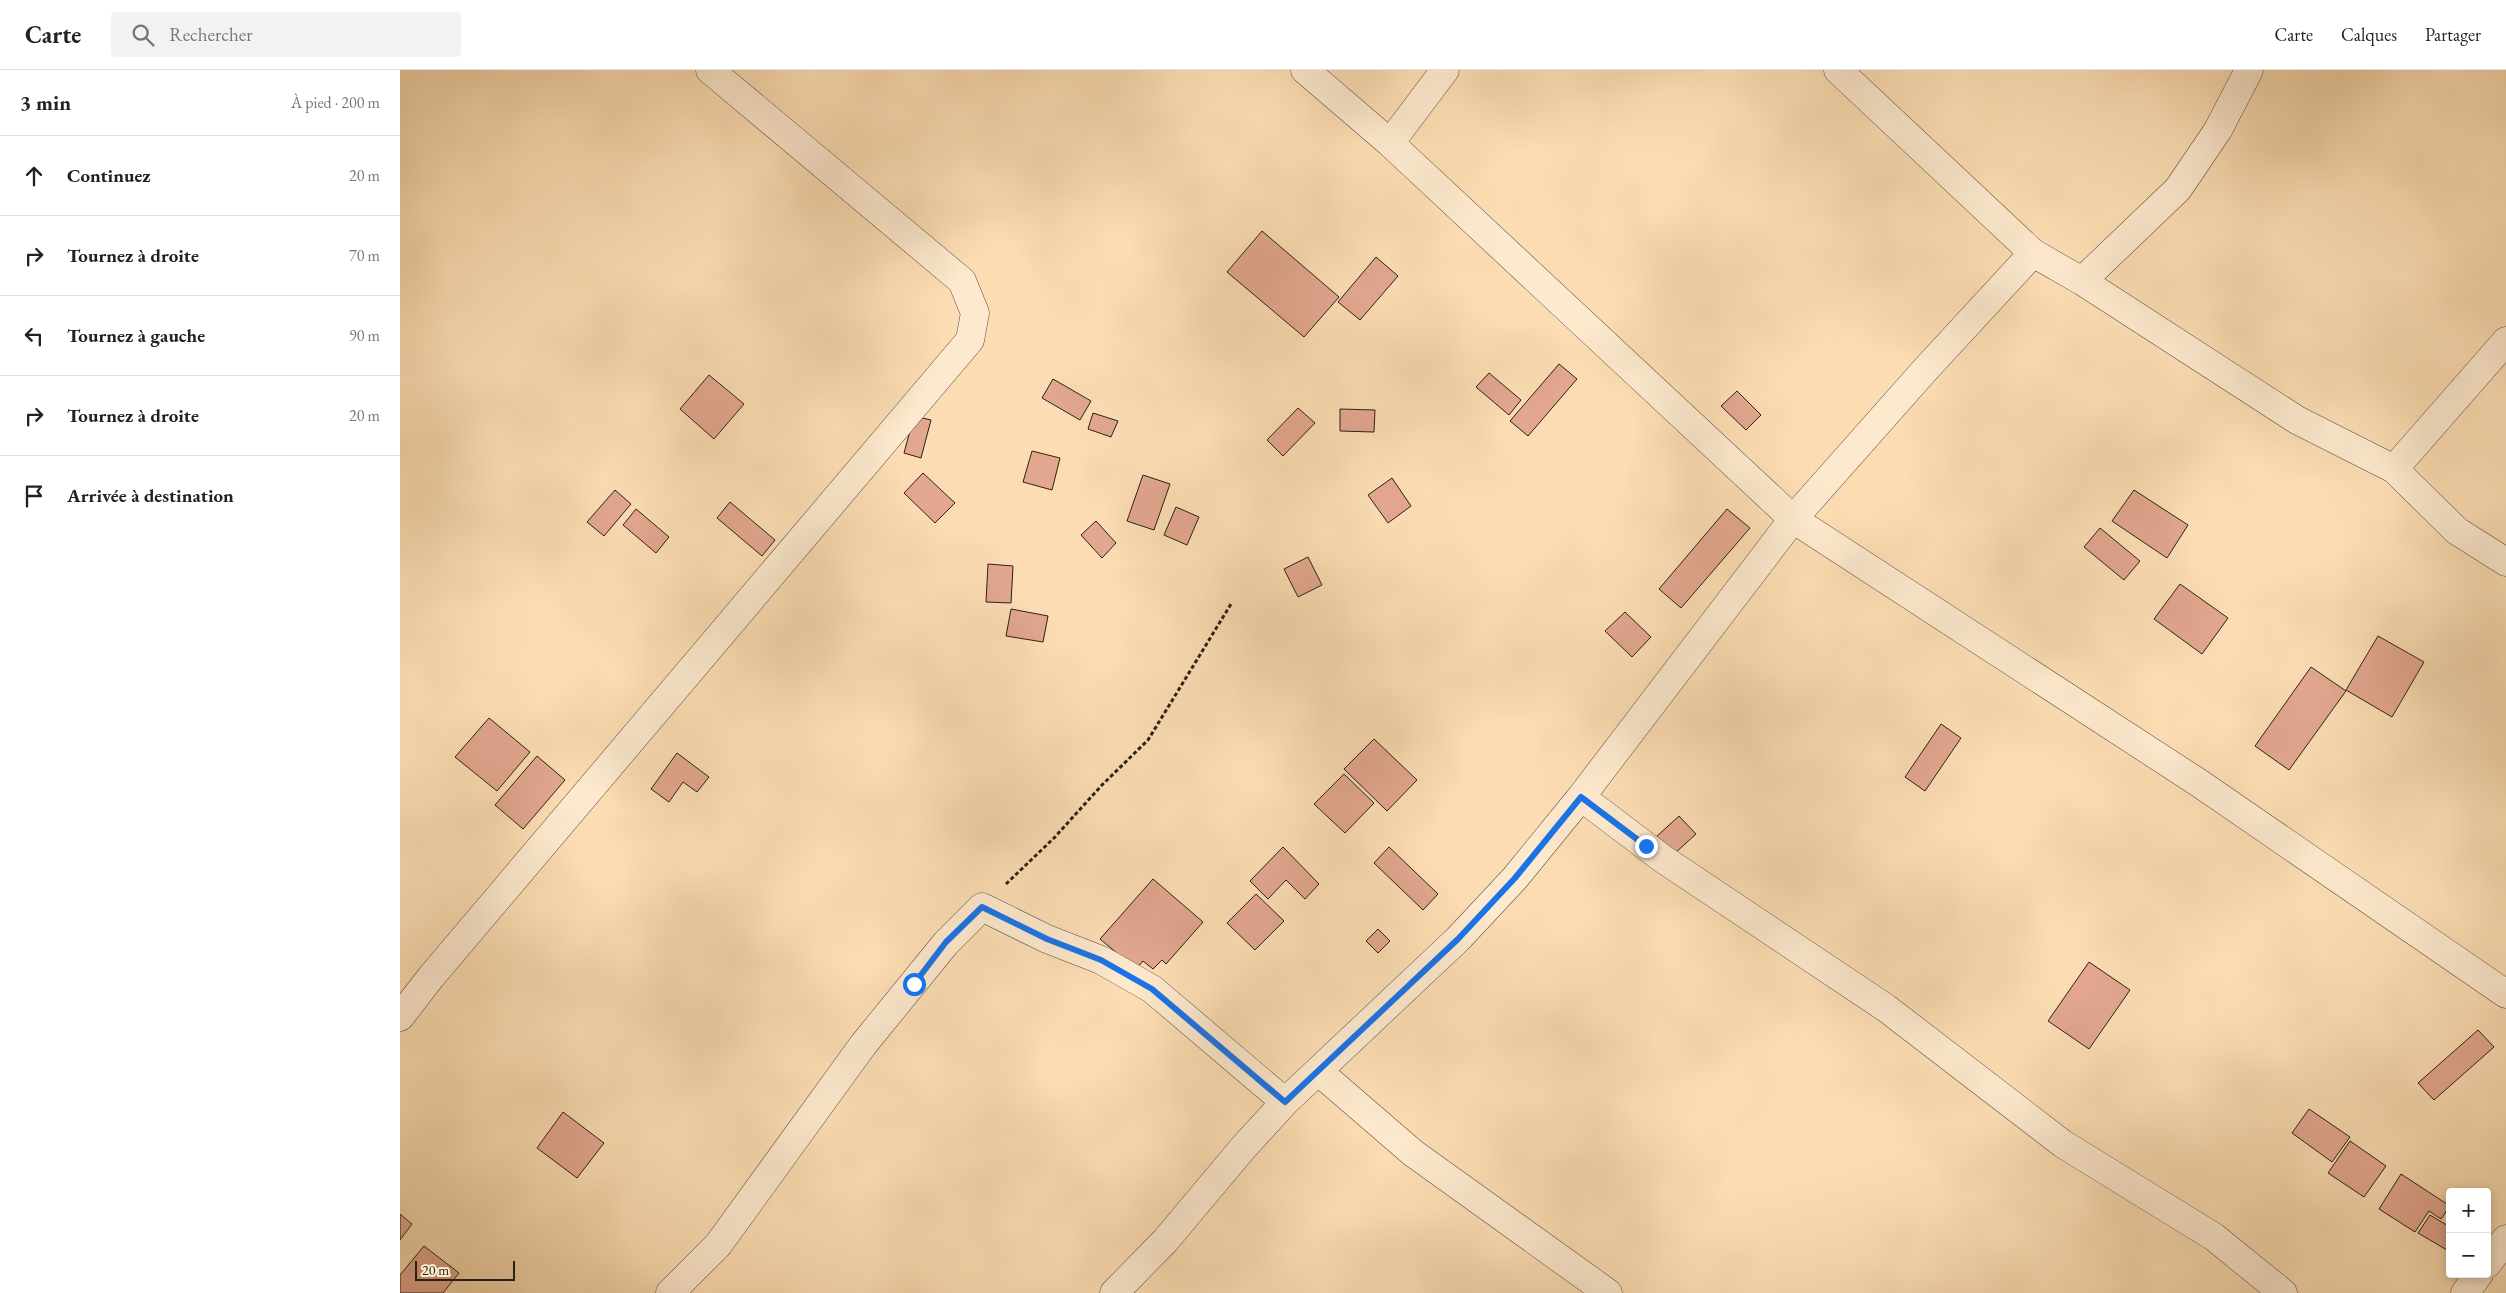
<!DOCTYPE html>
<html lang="fr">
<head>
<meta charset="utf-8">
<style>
  :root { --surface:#fff; --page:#f2f2f2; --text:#222; --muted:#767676; --line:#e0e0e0 }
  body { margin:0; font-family:"EB Garamond",serif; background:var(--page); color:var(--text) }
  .controls { position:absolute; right:15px; bottom:15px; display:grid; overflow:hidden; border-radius:5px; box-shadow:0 2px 8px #0003 }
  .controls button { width:45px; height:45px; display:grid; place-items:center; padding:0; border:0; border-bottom:1px solid var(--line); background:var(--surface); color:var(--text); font:25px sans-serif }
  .scale { position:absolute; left:15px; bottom:12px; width:100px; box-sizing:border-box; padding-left:5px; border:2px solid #2a2117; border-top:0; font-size:14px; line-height:18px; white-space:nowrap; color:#2a2117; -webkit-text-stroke:4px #fde9ce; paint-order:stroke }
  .stop { position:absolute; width:15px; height:15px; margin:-11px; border:4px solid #1a73e8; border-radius:50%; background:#fff }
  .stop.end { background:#1a73e8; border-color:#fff; box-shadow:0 1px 5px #0008 }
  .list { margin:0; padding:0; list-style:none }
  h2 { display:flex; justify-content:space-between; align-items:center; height:65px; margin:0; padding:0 20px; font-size:21px }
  h2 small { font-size:16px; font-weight:400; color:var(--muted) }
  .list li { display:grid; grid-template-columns:32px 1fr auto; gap:15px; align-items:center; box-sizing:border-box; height:80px; padding:0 20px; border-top:1px solid var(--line) }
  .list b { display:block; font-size:19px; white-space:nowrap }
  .list em { font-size:16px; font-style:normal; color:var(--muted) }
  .icon { flex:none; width:28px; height:28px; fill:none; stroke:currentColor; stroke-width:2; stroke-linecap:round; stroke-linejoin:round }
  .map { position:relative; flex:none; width:2106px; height:1223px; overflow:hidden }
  header { display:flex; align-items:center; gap:30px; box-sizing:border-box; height:70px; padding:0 25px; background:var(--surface); border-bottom:1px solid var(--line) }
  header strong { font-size:24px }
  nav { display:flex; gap:28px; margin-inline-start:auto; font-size:18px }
  .search { width:350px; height:45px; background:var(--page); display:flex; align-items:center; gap:12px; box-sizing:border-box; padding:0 18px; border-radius:5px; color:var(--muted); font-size:19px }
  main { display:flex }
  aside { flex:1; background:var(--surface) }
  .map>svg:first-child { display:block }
  .building { fill:#e3a790; stroke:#2a2117 }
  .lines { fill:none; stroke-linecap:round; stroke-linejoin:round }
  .street-casing { stroke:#5e503e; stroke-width:29 }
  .path { stroke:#2a2117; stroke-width:3; stroke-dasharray:4 2.5; stroke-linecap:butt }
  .street { stroke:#fde9ce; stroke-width:28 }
  .route { stroke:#1a73e8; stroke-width:6 }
</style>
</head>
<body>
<header>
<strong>Carte</strong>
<div class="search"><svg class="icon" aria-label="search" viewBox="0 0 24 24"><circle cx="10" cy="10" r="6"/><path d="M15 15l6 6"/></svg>Rechercher</div>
<nav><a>Carte</a><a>Calques</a><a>Partager</a></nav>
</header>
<main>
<aside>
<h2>3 min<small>À pied · 200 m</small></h2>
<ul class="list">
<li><svg class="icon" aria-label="ahead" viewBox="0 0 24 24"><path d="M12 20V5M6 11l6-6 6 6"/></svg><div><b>Continuez</b></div><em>20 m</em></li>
<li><svg class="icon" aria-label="right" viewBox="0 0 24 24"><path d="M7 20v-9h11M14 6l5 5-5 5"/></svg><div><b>Tournez à droite</b></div><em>70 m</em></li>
<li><svg class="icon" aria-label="left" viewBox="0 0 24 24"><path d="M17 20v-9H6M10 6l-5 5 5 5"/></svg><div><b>Tournez à gauche</b></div><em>90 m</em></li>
<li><svg class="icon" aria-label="right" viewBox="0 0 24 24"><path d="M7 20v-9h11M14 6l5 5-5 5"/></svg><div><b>Tournez à droite</b></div><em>20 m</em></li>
<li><svg class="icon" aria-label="arrive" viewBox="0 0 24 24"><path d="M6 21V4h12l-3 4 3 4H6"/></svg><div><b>Arrivée à destination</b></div></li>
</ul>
</aside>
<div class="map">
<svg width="2106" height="1223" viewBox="0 0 2106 1223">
  <rect width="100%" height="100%" fill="#fcddb3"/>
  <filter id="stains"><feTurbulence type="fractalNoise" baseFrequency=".004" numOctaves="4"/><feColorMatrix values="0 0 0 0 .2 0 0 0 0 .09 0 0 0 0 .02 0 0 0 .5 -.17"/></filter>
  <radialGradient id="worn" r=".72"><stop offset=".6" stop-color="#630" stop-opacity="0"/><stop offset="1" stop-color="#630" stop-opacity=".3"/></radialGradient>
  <path class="building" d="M862,161l77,66 -35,40 -77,-65z
    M976,187l22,19 -38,44 -22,-18z
    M1159,294l18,15 -49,57 -18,-15z
    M1089,303l32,27 -12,15 -33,-28z
    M309,305l35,29 -30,35 -34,-30z
    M653,309l38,22 -11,19 -38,-22z
    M1337,321l24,24 -15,15 -25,-24z
    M898,338l17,15 -32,33 -16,-16z
    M940,339l35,1 -1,22 -34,-1z
    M693,343l25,8 -7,16 -23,-8z
    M514,346l17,4 -10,38 -17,-5z
    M632,381l28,7 -8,32 -29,-8z
    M523,403l32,30 -20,20 -31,-30z
    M743,405l27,9 -16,46 -27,-9z
    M992,408l19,28 -23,17 -20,-28z
    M215,420l16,14 -27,32 -17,-14z
    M1734,420l54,35 -21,33 -55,-37z
    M330,432l45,38 -13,16 -45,-38z
    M776,437l23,10 -12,28 -23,-10z
    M236,439l33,28 -13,16 -33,-28z
    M1327,439l23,19 -69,80 -22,-19z
    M696,451l20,22 -14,15 -21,-23z
    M1700,458l40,33 -16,19 -40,-33z
    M908,487l14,28 -24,12 -14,-28z
    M588,494l25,2 -2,37 -25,-1z
    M1780,514l48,34 -26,36 -48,-35z
    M611,539l37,7 -5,26 -37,-6z
    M1225,542l26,25 -19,20 -27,-26z
    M1978,566l46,26 -32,55 -46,-27z
    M1911,597l35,24 -57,79 -34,-24z
    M89,648l41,34 -33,39 -42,-34z
    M1541,654l20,14 -36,53 -20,-14z
    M974,669l43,41 -30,31 -43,-42z
    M277,683l32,24 -12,15 -14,-10 -14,20 -18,-13z
    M137,686l28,24 -42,49 -28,-24z
    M944,704l30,29 -29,30 -31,-29z
    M1279,746l17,18 -23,21 -17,-18z
    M883,777l36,37 -14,15 -19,-19 -18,19 -18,-18z
    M989,777l49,47 -15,16 -49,-47z
    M753,809l50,43 -37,42 -4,-4 -9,9 -10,-8 -7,8 -36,-30z
    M856,824l28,27 -29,29 -28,-27z
    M978,859l12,12 -12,12 -12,-12z
    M1689,892l41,28 -41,59 -41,-28z
    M2078,960l16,17 -60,53 -16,-17z
    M1909,1039l41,28 -18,25 -40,-29z
    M163,1042l41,31 -27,35 -40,-30z
    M1950,1071l36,25 -22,31 -36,-24z
    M2001,1104l49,32 -9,13 -12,-8 -14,21 -36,-23z
    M0,1144l12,10 -12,16z
    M2030,1145l20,12v18l-3,5 -29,-17z
    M24,1176l35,27 -16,20h-43v-18z"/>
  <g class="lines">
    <g class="street-casing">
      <path id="street" d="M905,0l85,73 403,376 406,264 307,211
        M1438,0l195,183 49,28 96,-92 40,-59 31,-60
        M990,73l55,-73
        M1682,211l215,139 97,49 63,62 49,31
        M1994,399l112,-128
        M1181,727l82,62 223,149 177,136 151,93 69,56
        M0,947l31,-40 539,-637 5,-27 -13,-32 -252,-211
        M918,1001l95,82 195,140
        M2087,1194l19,-25
        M270,1223l48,-48 145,-200 83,-102 36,-36 65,32 54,21 51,29 133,113
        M714,1223l51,-52 78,-93 42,-46 173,-163 57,-61 66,-81 212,-278 132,-149 108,-117
        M2065,1223l14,-19"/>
    </g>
    <path class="path" d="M606,814l48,-46 48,-53 46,-45 83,-136"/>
    <use href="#street" class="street"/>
  </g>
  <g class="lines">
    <path class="route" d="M514,914l32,-42 36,-35 65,32 54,21 51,29 133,113 173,-163 57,-61 66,-81 65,49"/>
  </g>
  <rect width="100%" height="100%" filter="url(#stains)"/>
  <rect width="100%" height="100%" fill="url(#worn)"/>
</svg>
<div class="controls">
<button>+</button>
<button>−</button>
</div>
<div class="scale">20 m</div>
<div class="stop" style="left:514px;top:914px"></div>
<div class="stop end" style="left:1246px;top:776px"></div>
</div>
</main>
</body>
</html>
